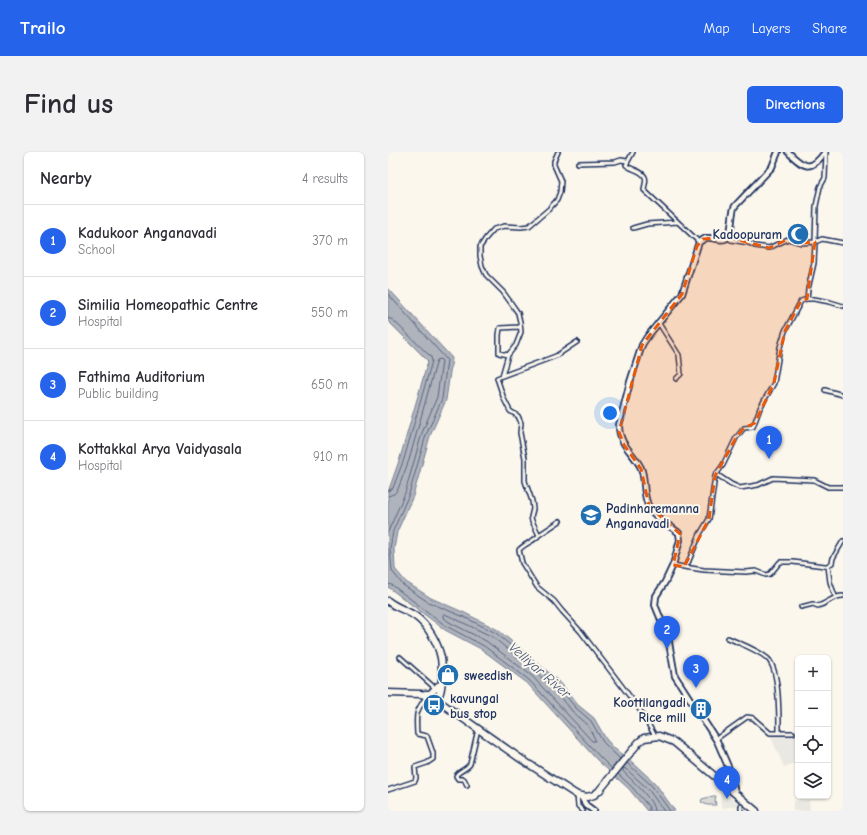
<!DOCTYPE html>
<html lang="en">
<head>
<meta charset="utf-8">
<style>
  :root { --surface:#fff; --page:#f2f2f3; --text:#2b2b33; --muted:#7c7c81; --line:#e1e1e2; --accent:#2563eb }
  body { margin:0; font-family:"Comic Neue",sans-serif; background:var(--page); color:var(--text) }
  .controls { position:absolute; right:12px; bottom:12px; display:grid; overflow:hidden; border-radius:6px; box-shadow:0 1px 3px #0004 }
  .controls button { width:36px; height:36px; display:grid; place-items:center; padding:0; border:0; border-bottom:1px solid var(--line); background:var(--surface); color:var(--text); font:20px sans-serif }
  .you { position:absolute; left:222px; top:261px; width:14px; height:14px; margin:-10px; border:3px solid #fff; border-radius:50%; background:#1a73e8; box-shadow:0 0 0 6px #1a73e833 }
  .badge { display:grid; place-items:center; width:26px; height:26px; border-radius:50%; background:var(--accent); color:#fff; font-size:13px; font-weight:700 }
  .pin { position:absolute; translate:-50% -33px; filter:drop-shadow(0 1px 2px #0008) }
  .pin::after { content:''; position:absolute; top:21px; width:14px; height:12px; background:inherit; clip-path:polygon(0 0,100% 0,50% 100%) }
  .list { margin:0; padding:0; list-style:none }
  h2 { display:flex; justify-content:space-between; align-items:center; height:52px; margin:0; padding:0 16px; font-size:17px }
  h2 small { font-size:13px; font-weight:400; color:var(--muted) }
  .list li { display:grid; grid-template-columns:26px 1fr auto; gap:12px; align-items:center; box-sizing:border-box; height:72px; padding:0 16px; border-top:1px solid var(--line) }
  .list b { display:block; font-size:15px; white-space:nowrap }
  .list p { margin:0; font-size:13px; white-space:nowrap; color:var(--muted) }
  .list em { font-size:13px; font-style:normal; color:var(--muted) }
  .icon { flex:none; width:22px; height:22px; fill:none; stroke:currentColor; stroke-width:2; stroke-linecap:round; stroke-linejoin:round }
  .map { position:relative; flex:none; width:455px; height:659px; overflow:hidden; border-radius:6px }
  header { display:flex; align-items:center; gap:24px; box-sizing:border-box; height:56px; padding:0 20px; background:var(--accent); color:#fff }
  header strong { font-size:19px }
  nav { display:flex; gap:22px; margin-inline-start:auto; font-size:14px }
  .intro { display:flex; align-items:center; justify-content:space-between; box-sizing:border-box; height:96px; padding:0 24px }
  h1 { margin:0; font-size:28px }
  .button { padding:10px 18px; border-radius:6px; background:var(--accent); color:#fff; font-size:14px; font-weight:700 }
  main { display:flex; gap:24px; padding:0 24px }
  aside { flex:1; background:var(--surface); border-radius:6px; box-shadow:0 1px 3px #0004 }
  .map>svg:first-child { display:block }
  .built { fill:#eae8e2 }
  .green { fill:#dadad7; stroke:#7a849a }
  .water { fill:#afb3bb; stroke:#747e96 }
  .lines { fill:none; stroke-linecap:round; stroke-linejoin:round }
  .shore { stroke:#566483; stroke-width:1 }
  .street-casing { stroke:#1b2f5e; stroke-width:6 }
  .secondary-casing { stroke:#1b2f5e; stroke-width:8 }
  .highway-casing { stroke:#1b2f5e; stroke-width:9 }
  .street { stroke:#fbf7ec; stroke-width:3 }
  .secondary { stroke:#fbf7ec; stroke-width:4.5 }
  .highway { stroke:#fbf7ec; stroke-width:6 }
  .marked { fill:#e8590c; fill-opacity:0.2; stroke:#e8590c; stroke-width:3; stroke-dasharray:8 5; stroke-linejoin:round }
  .labels { text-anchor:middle; stroke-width:4; stroke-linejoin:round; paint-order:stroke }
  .poi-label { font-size:13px; font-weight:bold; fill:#1b2f5e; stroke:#fbf7ec; text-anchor:start }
  .water-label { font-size:14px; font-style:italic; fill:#47577a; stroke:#fbf7ec }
</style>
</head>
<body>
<header>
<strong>Trailo</strong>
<nav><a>Map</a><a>Layers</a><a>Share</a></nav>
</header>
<div class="intro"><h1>Find us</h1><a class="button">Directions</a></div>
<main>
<aside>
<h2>Nearby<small>4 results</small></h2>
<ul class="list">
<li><span class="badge">1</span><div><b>Kadukoor Anganavadi</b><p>School</p></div><em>370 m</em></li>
<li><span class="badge">2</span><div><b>Similia Homeopathic Centre</b><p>Hospital</p></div><em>550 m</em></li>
<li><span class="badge">3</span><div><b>Fathima Auditorium</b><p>Public building</p></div><em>650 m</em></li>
<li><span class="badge">4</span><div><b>Kottakkal Arya Vaidyasala</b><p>Hospital</p></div><em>910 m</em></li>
</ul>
</aside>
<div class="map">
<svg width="455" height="659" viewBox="0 0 455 659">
  <rect width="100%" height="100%" fill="#fbf7ec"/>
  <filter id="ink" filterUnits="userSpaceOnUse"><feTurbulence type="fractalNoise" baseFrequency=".025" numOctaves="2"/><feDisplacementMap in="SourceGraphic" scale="8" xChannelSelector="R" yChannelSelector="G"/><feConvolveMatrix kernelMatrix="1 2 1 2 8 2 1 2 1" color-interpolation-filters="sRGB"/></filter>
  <g filter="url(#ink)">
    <path class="built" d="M410,581v29l-14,5 -14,-32z
      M334,637l19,17 -20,2 -1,-16z
      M421,648l1,11h-17v-10z"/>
    <path class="green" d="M325,644h3l-1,4 1,5h-9l-6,-3 1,-3z"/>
    <path class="water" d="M0,136l64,70 -6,42 -16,36 -17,60 -16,36 -3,17 1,20 11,13 25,16 34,15 33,17 62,52 18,23 16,13 12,21 9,10 17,13 23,21 20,28h-28l-18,-22 -32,-29 -70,-77 -46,-34 -36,-19 -57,-43v-95l12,-34 28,-97 -40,-40z"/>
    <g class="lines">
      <path class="shore" d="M0,142l59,66 -5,39 -16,36 -17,59 -16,37 -3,18 2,22 11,14 25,17 36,15 32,16 61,52 18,22 16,14 12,21 17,17
        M0,166l5,2 38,37 1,4 -28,98 -11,29 -5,3
        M0,344l6,-2 4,-5 11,-29 28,-100 3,-1 2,2 -5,36 -15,36 -17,60 -17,39
        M0,432l4,1 54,41 38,20 45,34 71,77 12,12
        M57,462l48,23 61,51 18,23 15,13 8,15v2h-3l-60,-65 -46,-35 -37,-19 -6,-5v-2z
        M239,611l25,23 18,25
        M230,622l14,13 17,20v4
        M266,659c0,-12 -23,-31 -31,-40v-3l3,1 22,20 16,22"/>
      <g class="street-casing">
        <path id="street" d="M170,0l-4,9v4l7,16 -1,11 -3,8 -8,9 -20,17 -8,1 -17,-1 -10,3 -8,9 -6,9v9l2,10 4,9 17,17 8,11 7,10 2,9 1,10 -5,13 -8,10 -6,21 -5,2 7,21 6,12 8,5 3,7 -1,10 5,25v23l7,20 1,8 -2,8 1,4 7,14c-4,6 -14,8 -20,15l3,13 15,24 17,14 8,10 19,21 59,78 15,26
          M245,0l-7,13c5,5 16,5 19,12 2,4 -1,9 -1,13l55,52
          M438,0l-1,26 -5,9 -4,19 -1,36 7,-3 21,4
          M190,11l37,-1 6,-2 6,1
          M245,76l14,-4 31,-2
          M340,85l3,3 18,3 6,3 14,2 19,-9 13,4 14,-1 -1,21 -6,26 -1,10
          M270,170l21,33 2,19 -5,5
          M120,203l-9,-2v-18l1,-7 20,-1
          M114,224l54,-20 21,-14
          M437,238l18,5
          M328,322l15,10 9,4 18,-3 15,-7 41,2 14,7h15
          M151,383l21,-14
          M285,413l11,2 4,-4 12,-29 9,-15 6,-43 8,-11 13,-27 8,-10 9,-1 7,-19 14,-25 6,-36 5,-16 16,-30 6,-2h7l16,3 13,4
          M439,414l5,-3 1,-5 10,-17
          M296,415l20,3 42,2 10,-1 10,4 4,-1 10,-12h13l32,4h3l2,16 5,14
          M413,455l12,-3 5,2c10,-3 15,-10 25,-10
          M340,486c13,6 28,11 39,20 13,10 12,58 12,75
          M12,505l36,32
          M328,587l31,-22 6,1 17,15h23
          M79,633l-3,-6h-6l-2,-3c2,-5 10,-6 14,-12l8,-35
          M0,638l27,-9 1,-3 -1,-11 12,-4 6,-4v-6l-6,-17 -10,-2c-1,-20 -2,-22 10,-38
          M189,643l1,11 5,5
          M353,654v5"/>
      </g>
      <g class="secondary-casing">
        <path id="secondary" d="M400,0c16,16 23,20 37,0
          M347,641l-5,-22 -13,-30 -42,-65 -7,-39 -13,-32 1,-9 9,-14 8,-17 7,-25 -1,-7c-10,-8 -24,-15 -30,-26 -7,-12 -3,-27 -8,-39 -8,-17 -22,-22 -22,-43l11,-43 12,-37 5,-8 35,-43 17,-52 7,-4c6,-1 13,3 19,1 9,-3 5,-26 10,-33l37,-39 6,-15
          M193,645l5,8 8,6"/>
      </g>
      <g class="highway-casing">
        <path id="highway" d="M0,449c8,7 19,9 27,15 13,9 23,27 26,42 1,6 1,13 1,19 0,8 -1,17 -6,24
          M0,541l33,1 9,3 14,8 77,54 56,36 10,2 7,-2 5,-4 40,-49 5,-4 15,-2 15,6 82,69
          M37,542h5l8,-8"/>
      </g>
      <use href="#street" class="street"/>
      <use href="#secondary" class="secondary"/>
      <use href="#highway" class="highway"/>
    </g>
  </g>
  <path class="marked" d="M340,85l41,11 19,-9 13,4 14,-1 -8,57 -6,2 -16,30 -11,52 -19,40 -11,5 -8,10 -21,38 -6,43 -25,48 -11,-2 7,-31 -31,-28 -8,-37 -17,-24 -5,-13 23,-87 40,-51 15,-48 6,-7z"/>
  <defs>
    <g id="mosque-disc" transform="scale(1.15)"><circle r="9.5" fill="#1f6fb2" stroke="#fbf7ec"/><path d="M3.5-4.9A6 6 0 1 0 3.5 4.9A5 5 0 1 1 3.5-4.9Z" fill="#fff"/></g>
    <g id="school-disc" transform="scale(1.15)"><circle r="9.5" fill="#1f6fb2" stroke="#fbf7ec"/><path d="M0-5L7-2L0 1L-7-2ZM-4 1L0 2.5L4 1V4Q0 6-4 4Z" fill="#fff"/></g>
    <g id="shop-disc" transform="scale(1.15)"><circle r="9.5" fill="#1f6fb2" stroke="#fbf7ec"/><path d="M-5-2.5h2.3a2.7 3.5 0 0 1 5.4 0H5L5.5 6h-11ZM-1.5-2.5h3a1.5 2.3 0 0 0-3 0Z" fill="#fff"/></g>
    <g id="bus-disc" transform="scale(1.15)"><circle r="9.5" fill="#1f6fb2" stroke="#fbf7ec"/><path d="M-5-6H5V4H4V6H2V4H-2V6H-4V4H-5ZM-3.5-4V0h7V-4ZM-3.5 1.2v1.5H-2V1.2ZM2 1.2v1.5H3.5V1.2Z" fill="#fff"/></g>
    <g id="building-disc" transform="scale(1.15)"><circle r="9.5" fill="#1f6fb2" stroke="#fbf7ec"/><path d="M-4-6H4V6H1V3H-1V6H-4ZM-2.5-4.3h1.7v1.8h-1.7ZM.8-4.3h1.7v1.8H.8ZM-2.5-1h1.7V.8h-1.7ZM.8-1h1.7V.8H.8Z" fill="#fff"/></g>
  </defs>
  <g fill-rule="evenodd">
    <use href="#mosque-disc" x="410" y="82"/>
    <use href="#school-disc" x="203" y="363"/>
    <use href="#shop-disc" x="60" y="523"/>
    <use href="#bus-disc" x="46" y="553"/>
    <use href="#building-disc" x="313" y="557"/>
  </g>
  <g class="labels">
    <g class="poi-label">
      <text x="394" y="87" text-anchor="end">Kadoopuram</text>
      <text x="218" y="361">Padinharemanna<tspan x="218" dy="15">Anganavadi</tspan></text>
      <text x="76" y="528">sweedish</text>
      <text x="62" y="551">kavungal<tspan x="62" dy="15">bus stop</tspan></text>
      <text x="298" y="555" text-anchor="end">Koottilangadi<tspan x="298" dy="15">Rice mill</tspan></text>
    </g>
    <g class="water-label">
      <text transform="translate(152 518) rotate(41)" y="5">Velliyar River</text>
    </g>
  </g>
</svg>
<div class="controls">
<button>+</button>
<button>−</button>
<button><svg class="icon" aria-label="locate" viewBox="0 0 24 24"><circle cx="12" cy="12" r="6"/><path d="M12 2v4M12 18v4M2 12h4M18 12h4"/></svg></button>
<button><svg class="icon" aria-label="layers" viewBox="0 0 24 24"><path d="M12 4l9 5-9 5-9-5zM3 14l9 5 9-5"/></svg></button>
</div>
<div class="you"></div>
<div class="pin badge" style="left:381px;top:307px">1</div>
<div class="pin badge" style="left:279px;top:497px">2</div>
<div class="pin badge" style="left:308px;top:536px">3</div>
<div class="pin badge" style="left:339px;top:647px">4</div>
</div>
</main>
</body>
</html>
